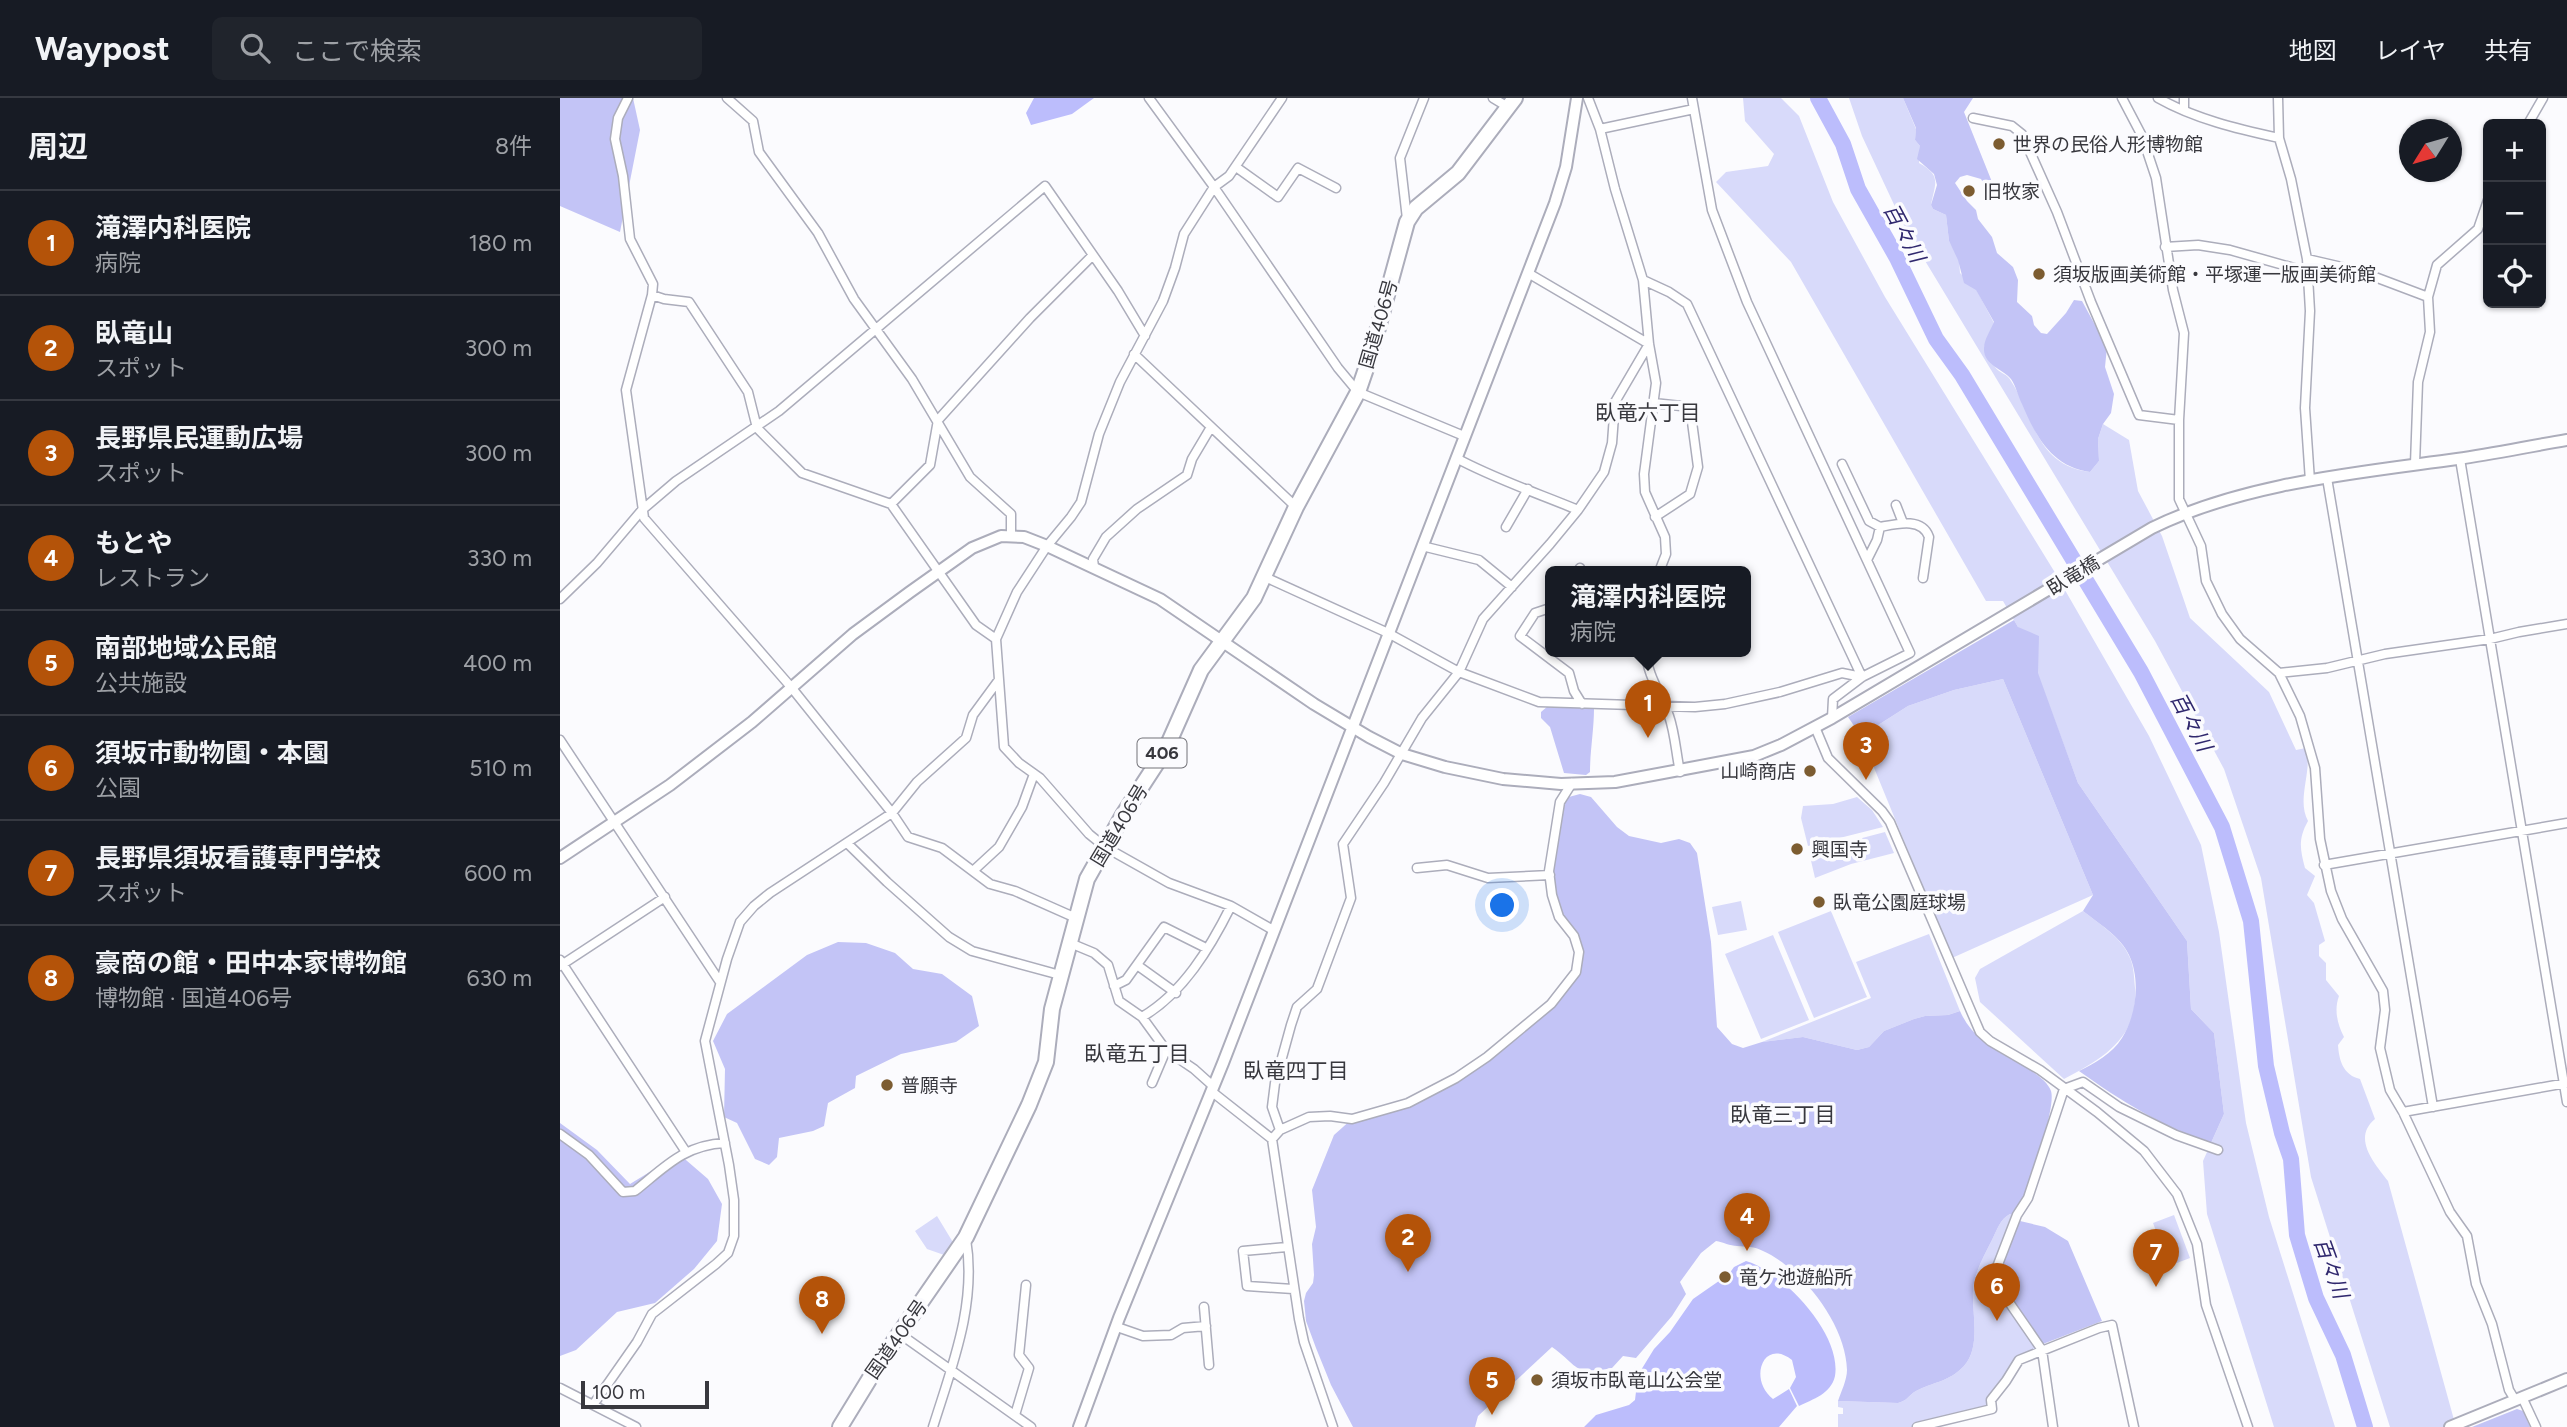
<!DOCTYPE html>
<html lang="ja">
<head>
<meta charset="utf-8">
<style>
  :root { --surface:#171b24; --page:#20242c; --text:#f1f3f6; --muted:#9ea1a6; --line:#363941; --accent:#b45309 }
  body { margin:0; font-family:Figtree,"Noto Sans JP",sans-serif; background:var(--page); color:var(--text) }
  .controls { position:absolute; right:21px; top:21px; display:grid; overflow:hidden; border-radius:10px; box-shadow:0 2px 5px #0004 }
  .controls button { width:63px; height:63px; display:grid; place-items:center; padding:0; border:0; border-bottom:2px solid var(--line); background:var(--surface); color:var(--text); font:35px sans-serif }
  .compass { position:absolute; left:1839px; top:21px; width:63px; height:63px; border-radius:50%; background:var(--surface); box-shadow:0 2px 5px #0004; rotate:233deg }
  .scale { position:absolute; left:21px; bottom:18px; width:128px; box-sizing:border-box; padding-left:7px; border:4px solid #38383e; border-top:0; font-size:19px; line-height:24px; white-space:nowrap; color:#38383e; -webkit-text-stroke:5px #fbfbfe; paint-order:stroke }
  .you { position:absolute; left:943px; top:808px; width:24px; height:24px; margin:-18px; border:5px solid #fff; border-radius:50%; background:#1a73e8; box-shadow:0 0 0 10px #1a73e833 }
  .badge { display:grid; place-items:center; width:46px; height:46px; border-radius:50%; background:var(--accent); color:#fff; font-size:23px; font-weight:700 }
  .pin { position:absolute; translate:-50% -58px; filter:drop-shadow(0 2px 4px #0008) }
  .pin::after { content:''; position:absolute; top:37px; width:24px; height:21px; background:inherit; clip-path:polygon(0 0,100% 0,50% 100%) }
  .popup { position:absolute; left:985px; top:468px; width:206px; height:91px; box-sizing:border-box; display:grid; place-content:center; border-radius:10px; background:var(--surface); filter:drop-shadow(0 2px 5px #0005); font-size:23px; white-space:nowrap; color:var(--muted) }
  .popup b { font-size:26px; color:var(--text) }
  .popup::after { content:''; position:absolute; left:50%; top:100%; margin-left:-14px; border:14px solid transparent; border-top-color:var(--surface) }
  .list { margin:0; padding:0; list-style:none }
  h2 { display:flex; justify-content:space-between; align-items:center; height:91px; margin:0; padding:0 28px; font-size:30px }
  h2 small { font-size:23px; font-weight:400; color:var(--muted) }
  .list li { display:grid; grid-template-columns:46px 1fr auto; gap:21px; align-items:center; box-sizing:border-box; height:105px; padding:0 28px; border-top:2px solid var(--line) }
  .list b { display:block; font-size:26px; white-space:nowrap }
  .list p { margin:0; font-size:23px; white-space:nowrap; color:var(--muted) }
  .list em { font-size:23px; font-style:normal; color:var(--muted) }
  .icon { flex:none; width:38px; height:38px; fill:none; stroke:currentColor; stroke-width:2; stroke-linecap:round; stroke-linejoin:round }
  .map { position:relative; flex:none; width:2007px; height:1329px; overflow:hidden }
  header { display:flex; align-items:center; gap:42px; box-sizing:border-box; height:98px; padding:0 35px; background:var(--surface); border-bottom:2px solid var(--line) }
  header strong { font-size:33px }
  nav { display:flex; gap:38px; margin-inline-start:auto; font-size:24px }
  .search { width:490px; height:63px; background:var(--page); display:flex; align-items:center; gap:18px; box-sizing:border-box; padding:0 24px; border-radius:10px; color:var(--muted); font-size:26px }
  main { display:flex }
  aside { flex:1; background:var(--surface) }
  .map>svg:first-child { display:block }
  .green { fill:#d8dafa }
  .forest { fill:#c3c4f6 }
  .water { fill:#bcbdfc }
  .lines { fill:none; stroke-linecap:round; stroke-linejoin:round }
  .river { stroke:#bcbdfc; stroke-width:16 }
  .street-casing { stroke:#acadbb; stroke-width:11 }
  .secondary-casing { stroke:#acadbb; stroke-width:14 }
  .highway-casing { stroke:#acadbb; stroke-width:18 }
  .street { stroke:#fff; stroke-width:8 }
  .secondary { stroke:#fff; stroke-width:10 }
  .highway { stroke:#fff; stroke-width:14 }
  .poi-dot { fill:#7c5c31; stroke:#fbfbfe; stroke-width:2.5 }
  .labels { text-anchor:middle; stroke-width:7; stroke-linejoin:round; paint-order:stroke }
  .shield { fill:#fbfbfe; stroke:#727278; stroke-width:2 }
  .shield-label { font-size:18px; font-weight:bold; fill:#38383e }
  .poi-label { font-size:19px; fill:#38383e; stroke:#fbfbfe; text-anchor:start }
  .street-label { font-size:19px; fill:#38383e; stroke:#fbfbfe }
  .water-label { font-size:21px; font-style:italic; fill:#30286e; stroke:#fbfbfe }
  .neighbourhood-label { font-size:21px; fill:#38383e; stroke:#fbfbfe }
</style>
</head>
<body>
<header>
<strong>Waypost</strong>
<div class="search"><svg class="icon" aria-label="search" viewBox="0 0 24 24"><circle cx="10" cy="10" r="6"/><path d="M15 15l6 6"/></svg>ここで検索</div>
<nav><a>地図</a><a>レイヤ</a><a>共有</a></nav>
</header>
<main>
<aside>
<h2>周辺<small>8件</small></h2>
<ul class="list">
<li><span class="badge">1</span><div><b>滝澤内科医院</b><p>病院</p></div><em>180 m</em></li>
<li><span class="badge">2</span><div><b>臥竜山</b><p>スポット</p></div><em>300 m</em></li>
<li><span class="badge">3</span><div><b>長野県民運動広場</b><p>スポット</p></div><em>300 m</em></li>
<li><span class="badge">4</span><div><b>もとや</b><p>レストラン</p></div><em>330 m</em></li>
<li><span class="badge">5</span><div><b>南部地域公民館</b><p>公共施設</p></div><em>400 m</em></li>
<li><span class="badge">6</span><div><b>須坂市動物園・本園</b><p>公園</p></div><em>510 m</em></li>
<li><span class="badge">7</span><div><b>長野県須坂看護専門学校</b><p>スポット</p></div><em>600 m</em></li>
<li><span class="badge">8</span><div><b>豪商の館・田中本家博物館</b><p>博物館 · 国道406号</p></div><em>630 m</em></li>
</ul>
</aside>
<div class="map">
<svg width="2007" height="1329" viewBox="0 0 2007 1329">
  <rect width="100%" height="100%" fill="#fbfbfe"/>
  <path class="green" d="M1183,0h38l18,18 34,86 52,95 169,274 95,165 52,109 18,87 27,191 23,94 66,210h-61l-67,-213 -4,-53 21,-47 -10,-81 -23,-24 -4,-68 -109,-158 -40,-108 -20,-48 -15,-26h-17l-195,-339 -75,-80 10,-10 42,-6 6,-12 -29,-33z
    M1289,0h54l13,31 -1,11 5,6 -1,17c23,13 16,20 12,42l2,4 13,6 3,26 10,19 1,13 16,16 18,34 -10,24c3,7 6,14 11,20 4,6 13,7 16,14 24,38 25,84 79,91l9,-11 -1,-22 5,-15 26,16 9,51 24,45 28,82 79,74 27,58 10,-2c7,23 -10,51 2,73 -10,18 -8,28 -3,47l10,8 -8,19 7,8 11,38 -6,4v11l7,7v17l13,16c-5,14 -2,27 5,41l-6,8c1,15 5,30 22,34l15,40c-23,19 -1,44 13,62l68,246h-66l-79,-250 -50,-299 -37,-109 -69,-128 -251,-415 -42,-90z
    M1443,581l90,216 -141,63 -91,-222 47,-30 46,-16z
    M1297,699l15,13 11,17 -75,19 -7,-28 2,-12 30,-2z
    M1325,734l9,21 -43,11 -36,14 -6,-26z
    M1181,803l6,29 -29,5 -6,-28z
    M1271,813l36,86 -53,21 -36,-86z
    M1523,813c15,12 38,26 46,45 5,9 5,22 6,32 4,50 -33,71 -71,91l-84,-77 -5,-24 5,-9z
    M1369,836l31,77 -12,4 -23,1 -11,3 -30,12 -15,16 -12,3 -54,-13 -41,5 109,-44 -15,-36z
    M1213,837l36,85 -48,19 -36,-85z
    M1450,1116h5l-19,53 41,81 -1,2 -20,9 -26,48 -78,20h-74v-13h5v-6l-5,-1v-6l60,2c9,-2 11,-8 18,-12 17,-9 33,-9 48,-25 17,-19 8,-52 9,-75 1,-18 11,-35 19,-51 5,-10 8,-21 18,-26z
    M1614,1117l16,43 -21,8 -16,-43z
    M377,1118l17,28 -7,12 -20,-7 -12,-18z"/>
  <path class="forest" d="M0,0h73l7,32 -20,102 -60,-26z
    M1343,0h70l-9,14 32,80 -8,-1 -7,-12 -14,-4 -7,2 -5,6 12,18 9,9 2,9 14,18 5,16 16,14 5,13 -1,22 15,14 2,9 7,8 6,1 19,-21 8,-13 8,1 25,46 -2,20 9,27 -3,19 -8,11 -5,15 1,22 -9,11c-38,-5 -54,-35 -68,-68 -4,-8 -6,-18 -11,-25 -8,-10 -28,-14 -27,-31 0,-8 7,-19 10,-26l-18,-32 -12,-7 -6,-23 -9,-19 -3,-26 -13,-6 -2,-4 6,-20 -3,-11 -17,-15 3,-13 -5,-6 1,-12z
    M1454,522l4,7 21,9 -1,37 40,110 109,158 4,68 23,24 10,81 -13,29c-48,-16 -90,-42 -132,-72 16,-8 33,-17 43,-33 14,-22 19,-58 7,-83 -8,-18 -31,-32 -46,-44l10,-16 -90,-216 -49,11 -46,16 -47,30 -13,-19z
    M988,608l46,2c0,22 -4,43 -4,64l-4,3 -22,-2 -14,-46 -9,-9v-6z
    M1020,696l11,3 26,30 12,9 32,7 18,-4 11,4 7,10 14,89 6,85 15,17 11,4 19,-6 41,-5 54,13 12,-3 15,-16 30,-12 11,-3 23,-1 12,-4c10,23 28,35 49,47 13,7 37,19 42,33 5,16 -18,81 -24,99 -3,9 -9,16 -12,24h-5c-10,5 -13,16 -18,26 -8,16 -18,33 -19,51 -1,23 8,56 -9,75 -15,16 -31,16 -48,25 -7,4 -9,10 -18,12l-60,-2c3,-9 9,-21 9,-31 -1,-45 -44,-101 -84,-119 -9,-5 -16,-4 -26,-5 -7,0 -14,-4 -21,-5l-15,12 -21,29 6,12 -14,22 -36,42 -13,-2 -11,12c-39,8 -31,0 -60,-21l-74,69 -3,11h-122l-22,-42 -15,-37 -10,-27 -2,-20 2,-8 7,-10 1,-8 -2,-31 4,-17 -4,-37 22,-55 18,-16 55,-16 49,-25 95,-74 24,-32 4,-20c-7,-12 -16,-25 -21,-38 -14,-37 -4,-80 7,-116z
    M278,844l28,1 29,10 18,16 29,5 30,22 7,30 -23,16 -55,12 -45,22 -1,12 -27,15 -4,23 -11,5 -34,7 -2,19 -8,8 -14,-6 -18,-36 -13,-6 1,-48 -12,-28 14,-27 80,-59z
    M0,1025l37,27 33,34 49,-30 29,25 14,25 -5,37 -23,28 -39,34 -38,9 -41,38 -16,6z
    M1460,1123l25,6 23,14 34,80 -59,23 -41,-59 -1,-20z
    M1957,1311l6,2 7,16h-58z"/>
  <path class="water" d="M474,0h60l-22,16 -41,11 -5,-12z
    M1186,1163c37,11 96,73 89,115 -4,18 -22,23 -36,30l-9,-18 6,-11 -4,-17c-29,-23 -44,20 -19,39l16,-10 8,17 -18,21h-195l12,-12 33,-10 6,-5 3,-25 16,-26 16,-17 23,-33 36,-25 5,-7z"/>
  <g class="lines">
    <path class="river" d="M1258,0l25,46 15,45 39,69 39,81 26,36 179,297 81,155 29,94 15,145 16,67 9,26 6,76 19,63 27,57 22,72"/>
    <g class="street-casing">
      <path id="street" d="M68,0l-10,20 -3,21 8,37 7,63 23,45 -1,11 -26,95 18,128 147,169 101,126 16,24 34,11 48,36 25,7 61,27
        M167,0l26,23 6,31 59,81 36,66 58,80 58,98 41,37v21
        M589,0l65,89 124,181 20,24 106,44
        M933,0l15,9
        M1028,0l12,31 15,60 28,91 6,64 7,39 -12,91 1,18 20,45 1,17 -7,18
        M1132,0l20,112 35,92 163,351 -48,24 -29,22 -1,19
        M1562,0l20,38 14,42 17,112 11,43 -5,87v79l22,47 5,35 16,33 18,25 39,34 21,43 15,52 5,71 11,52 11,28 41,72 2,19 -5,38 10,42 13,22 47,100 17,24 9,48 16,40 17,66 6,10
        M1598,0c37,21 80,31 121,40
        M1624,0v12
        M1718,0l1,40 12,41 16,80 3,52 -5,97 5,73
        M1413,20l39,8 10,8 35,78 34,90 48,113 40,5
        M1968,26l15,-26
        M1040,31l94,-20
        M676,69l42,30 20,-29 38,20
        M847,121l-7,-61 24,-60
        M1605,149l33,-2 32,5 78,22
        M1747,161l52,12 69,26
        M968,175l121,71
        M1083,182l26,12 18,12 175,373
        M92,197l12,4 25,3 59,90 9,36 45,45 89,31 85,121 20,14
        M574,256l162,153
        M1094,305l36,4 8,60 -8,27 -35,23
        M896,360c39,21 81,35 122,52
        M1900,361l107,643
        M1282,366l27,57 11,6
        M1855,366l3,-82 12,-50 -2,-35 9,-32 41,-36 10,-29
        M1767,380l106,629
        M331,406l39,-39 8,-45 92,-102 63,-63
        M1336,407l7,18
        M946,429l22,-38
        M862,448l57,14 33,27
        M1307,462l10,-20 3,-13c16,-3 42,-10 49,10l-6,41
        M534,469l-1,-8 13,-22 31,-28 50,-34 5,-16 19,-32
        M1017,474l3,-4
        M705,479l123,56 71,39 80,30 156,5 30,-3 55,-12 62,-19 20,4
        M0,501l37,-36 45,-53 34,-29 103,-70 266,-225 73,105 27,45
        M990,510l-15,5 -15,23 49,37 5,18 8,13
        M1086,554c1,23 15,42 23,64 6,17 7,37 11,56
        M1719,575l48,-5 58,-14 105,-15 29,-7 48,-8
        M1255,629l13,31 54,53 8,11 90,210 10,9 50,29 57,42 47,39 33,43 20,50 9,61 42,122
        M0,642l160,242
        M287,745l40,39 62,55 23,14 88,24
        M1764,767l243,-42
        M857,770l30,-3 41,13 62,-3
        M413,773l26,-24 23,-40 12,-33
        M713,832l-42,-24 -62,-23 -64,-36 -16,-13 -49,-56 -21,-15 -15,-16 -8,-108 21,-47 30,-46 24,-29 10,-15 18,-68 21,-52 43,-81 12,-33 9,-34 30,-47 15,-11 53,-78
        M510,845l24,10 14,12 11,36 23,16 24,33 28,19 19,17
        M0,862l126,192
        M577,867l39,28
        M0,868l105,-69
        M554,888l12,-6 38,-53 42,21
        M582,919c41,-24 68,-69 89,-111
        M592,985l14,-33
        M651,993l61,48 27,180 5,23 29,85
        M1843,1014l164,-29
        M720,1032l-8,-23 3,-24 16,-58 6,-18 20,-18 34,-91 -8,-54 41,-61 38,-65 37,-46 24,-53 67,-75 28,-34 26,-38 8,-29 3,-41 34,-58
        M0,1036l29,21 34,37 12,-1c30,-24 49,-46 90,-48
        M712,1041l8,-9 29,-13 21,-1 22,3 56,-16 48,-25 31,-21 64,-53 25,-32 3,-20 -5,-16 -15,-19 -7,-22 -3,-24 11,-69 12,-19
        M727,1149l-44,4 4,35 46,3
        M644,1209l5,58
        M557,1229l26,9 28,-1 12,-7 23,-2
        M340,1236l131,93
        M0,1290l76,39
        M1962,1299l14,30
        M33,1307l44,-63 15,-28 64,-50 12,-11 6,-17v-36l-5,-35 -24,-124 22,-82 13,-37 14,-16 16,-13 122,-80 25,-31 49,-44 7,-23 25,-34
        M455,1317l14,-47 -10,-13 7,-70
        M373,1329c19,-61 44,-123 33,-188
        M1357,1329l75,-18 -1,-9 15,-19 13,-21 80,-32 13,-3 22,102
        M1493,1329l-11,-77 -40,-58 -5,-25 20,-52 11,-17 36,-109 19,-7 36,25 57,28 42,15"/>
    </g>
    <g class="secondary-casing">
      <path id="secondary" d="M0,760l110,-73 82,-63 101,-88 57,-42 62,-44 29,-12 23,1 23,9 113,53 154,105 55,33 33,17 43,13 58,12 58,5 54,-2 139,-26 27,-11 51,-27 320,-190c92,-45 204,-55 305,-69 37,-5 73,-13 110,-19
        M519,1329l40,-109 104,-255 332,-860 11,-36 11,-69
        M1890,1329l117,-48"/>
    </g>
    <g class="highway-casing">
      <path id="highway" d="M280,1329l41,-67 85,-123 63,-132 17,-43 6,-53 35,-130 36,-64 43,-66 35,-79 53,-72 42,-91 62,-115 12,-35 37,-135 9,-14 42,-35 57,-75"/>
    </g>
    <use href="#street" class="street"/>
    <use href="#secondary" class="secondary"/>
    <use href="#highway" class="highway"/>
  </g>
  <g class="poi-dot">
    <circle cx="1439" cy="46" r="7"/>
    <circle cx="1409" cy="93" r="7"/>
    <circle cx="1479" cy="176" r="7"/>
    <circle cx="1250" cy="673" r="7"/>
    <circle cx="1237" cy="751" r="7"/>
    <circle cx="1259" cy="804" r="7"/>
    <circle cx="327" cy="987" r="7"/>
    <circle cx="1165" cy="1179" r="7"/>
    <circle cx="977" cy="1282" r="7"/>
  </g>
  <g class="labels">
    <rect class="shield" x="577.5" y="640.5" width="49" height="29" rx="5"/>
    <g class="shield-label">
      <text x="602" y="661">406</text>
    </g>
    <g class="poi-label">
      <text x="1453" y="53">世界の民俗人形博物館</text>
      <text x="1423" y="100">旧牧家</text>
      <text x="1493" y="183">須坂版画美術館・平塚運一版画美術館</text>
      <text x="1236" y="680" text-anchor="end">山崎商店</text>
      <text x="1251" y="758">興国寺</text>
      <text x="1273" y="811">臥竜公園庭球場</text>
      <text x="341" y="994">普願寺</text>
      <text x="1179" y="1186">竜ケ池遊船所</text>
      <text x="991" y="1289">須坂市臥竜山公会堂</text>
    </g>
    <g class="street-label">
      <text transform="translate(818 226) rotate(-74)" y="7">国道406号</text>
      <text transform="translate(1513 477) rotate(-31)" y="7">臥竜橋</text>
      <text transform="translate(559 727) rotate(-59)" y="7">国道406号</text>
      <text transform="translate(336 1241) rotate(-55)" y="7">国道406号</text>
    </g>
    <g class="water-label">
      <text transform="translate(1344 135) rotate(62)" y="7">百々川</text>
      <text transform="translate(1631 624) rotate(62)" y="7">百々川</text>
      <text transform="translate(1771 1170) rotate(70)" y="7">百々川</text>
    </g>
    <g class="neighbourhood-label">
      <text x="1088" y="322">臥竜六丁目</text>
      <text x="577" y="963">臥竜五丁目</text>
      <text x="736" y="980">臥竜四丁目</text>
      <text x="1223" y="1024">臥竜三丁目</text>
    </g>
  </g>
</svg>
<div class="controls">
<button>+</button>
<button>−</button>
<button><svg class="icon" aria-label="locate" viewBox="0 0 24 24"><circle cx="12" cy="12" r="6"/><path d="M12 2v4M12 18v4M2 12h4M18 12h4"/></svg></button>
</div>
<svg class="compass" viewBox="-18 -18 36 36"><path d="M0-13l5 13h-10z" fill="#e53935"/><path d="M0 13l5-13h-10z" fill="#9ea1a6"/></svg>
<div class="scale">100 m</div>
<div class="you"></div>
<div class="pin badge" style="left:1088px;top:640px">1</div>
<div class="popup"><b>滝澤内科医院</b>病院</div>
<div class="pin badge" style="left:848px;top:1174px">2</div>
<div class="pin badge" style="left:1306px;top:682px">3</div>
<div class="pin badge" style="left:1187px;top:1153px">4</div>
<div class="pin badge" style="left:932px;top:1317px">5</div>
<div class="pin badge" style="left:1437px;top:1223px">6</div>
<div class="pin badge" style="left:1596px;top:1189px">7</div>
<div class="pin badge" style="left:262px;top:1236px">8</div>
</div>
</main>
</body>
</html>
